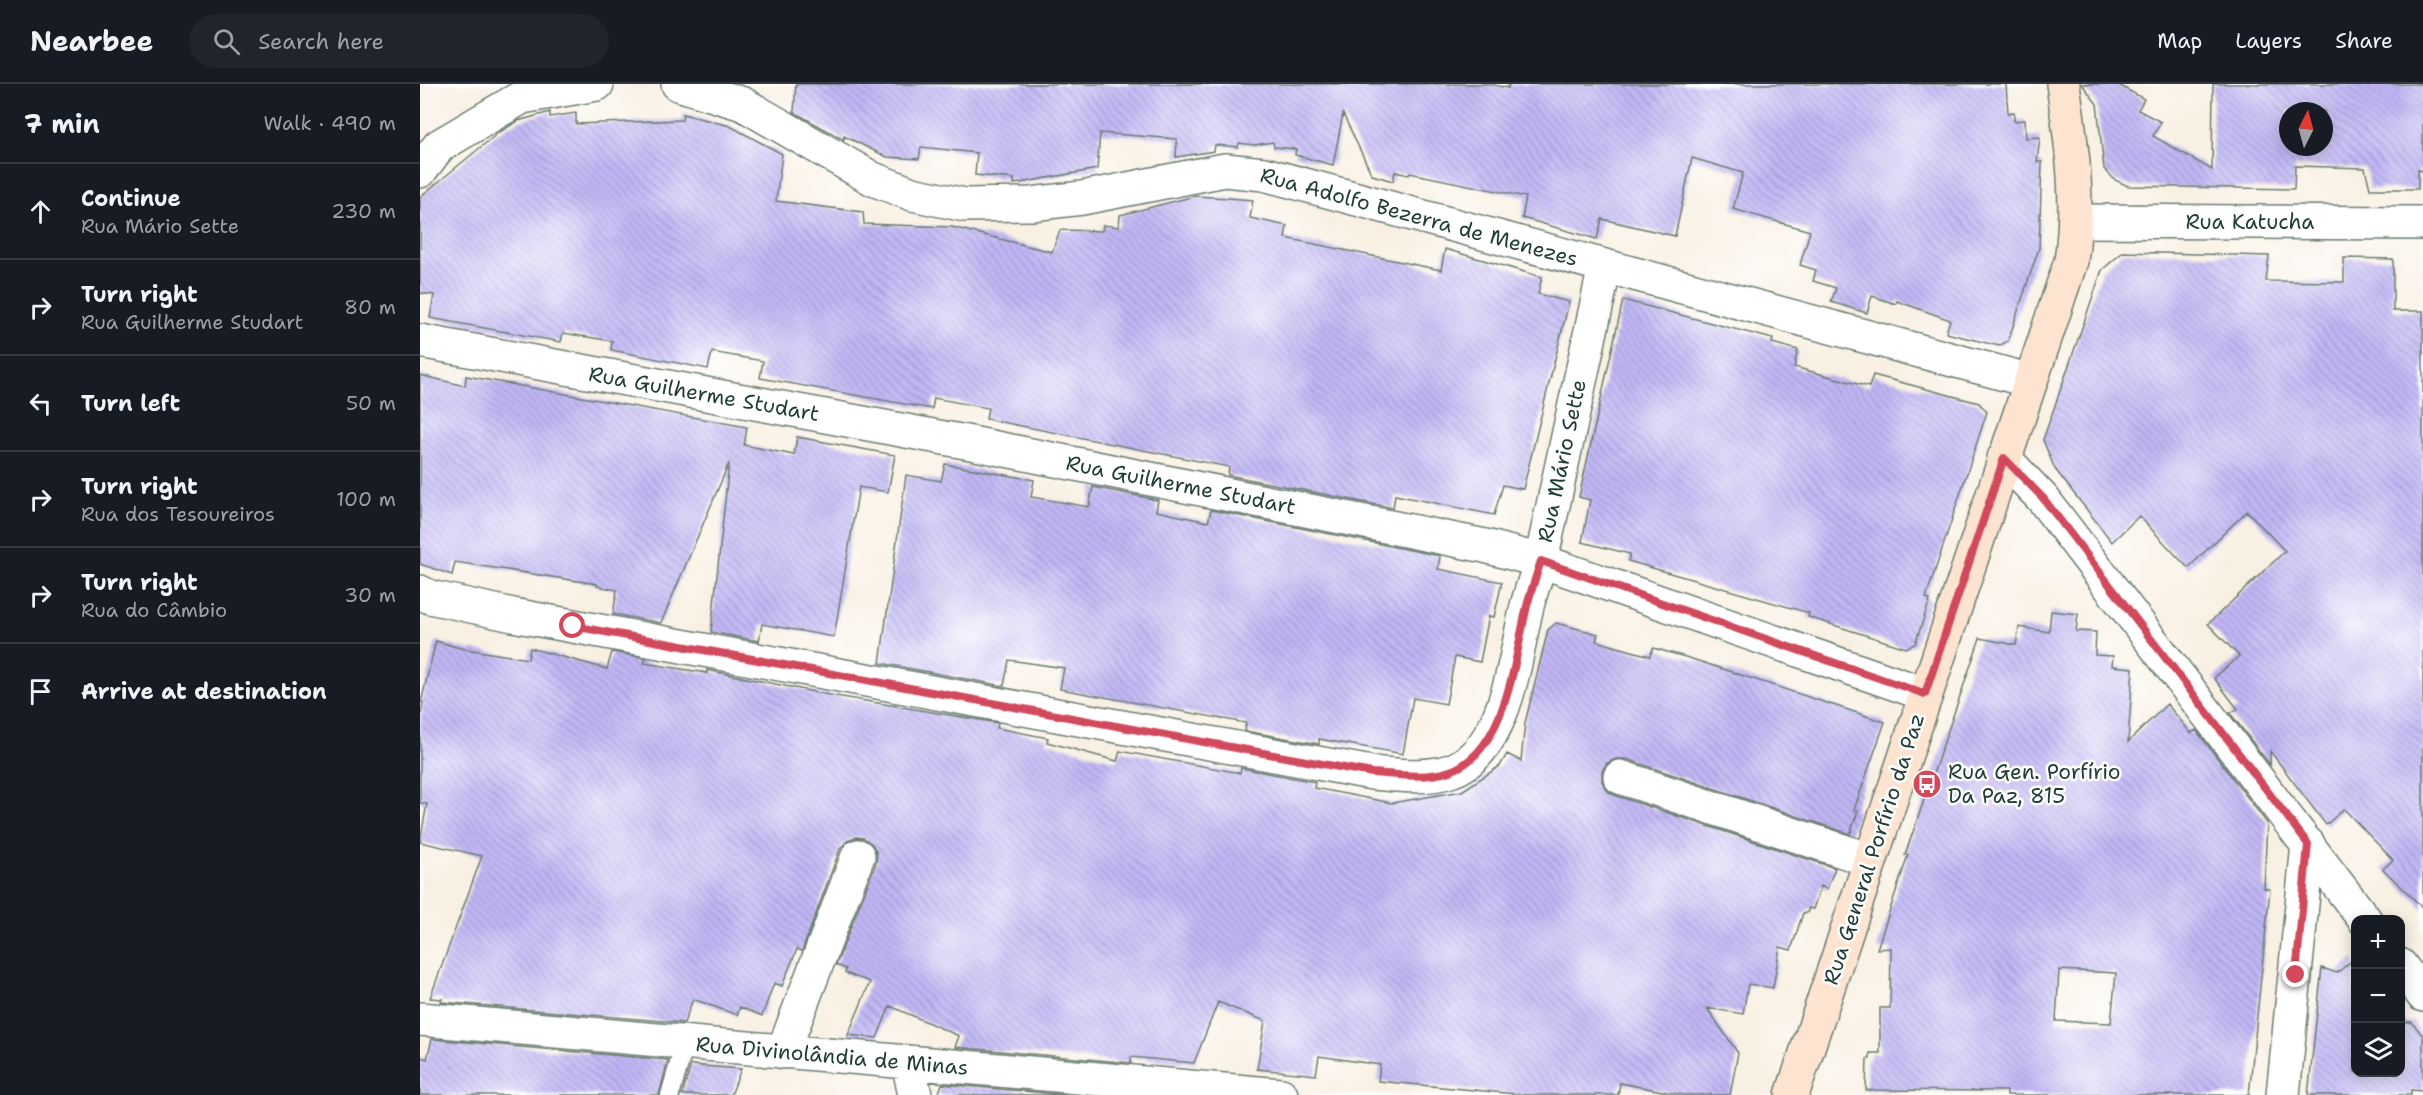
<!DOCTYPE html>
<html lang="en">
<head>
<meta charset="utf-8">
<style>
  :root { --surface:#171b24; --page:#20242c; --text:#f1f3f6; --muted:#9ea1a6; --line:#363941 }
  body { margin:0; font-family:"Shantell Sans",sans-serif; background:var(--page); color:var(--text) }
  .controls { position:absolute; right:18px; bottom:18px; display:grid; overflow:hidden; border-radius:12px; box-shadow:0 3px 15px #0003 }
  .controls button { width:54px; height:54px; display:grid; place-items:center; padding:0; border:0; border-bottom:2px solid var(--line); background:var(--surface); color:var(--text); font:30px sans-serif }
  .compass { position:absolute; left:1859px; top:18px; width:54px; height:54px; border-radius:50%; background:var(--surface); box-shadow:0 3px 15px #0003; rotate:6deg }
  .stop { position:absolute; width:18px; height:18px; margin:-14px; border:4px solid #d1495b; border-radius:50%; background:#fff }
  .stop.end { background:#d1495b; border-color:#fff; box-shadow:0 2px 6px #0008 }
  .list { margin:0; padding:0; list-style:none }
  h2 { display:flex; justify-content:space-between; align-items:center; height:78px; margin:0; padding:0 24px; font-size:26px }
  h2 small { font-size:20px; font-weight:400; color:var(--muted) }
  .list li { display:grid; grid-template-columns:39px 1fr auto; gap:18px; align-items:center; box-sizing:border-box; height:96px; padding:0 24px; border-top:2px solid var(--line) }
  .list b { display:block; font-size:22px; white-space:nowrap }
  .list p { margin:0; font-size:20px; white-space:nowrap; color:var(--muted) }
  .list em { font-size:20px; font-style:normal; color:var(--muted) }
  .icon { flex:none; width:33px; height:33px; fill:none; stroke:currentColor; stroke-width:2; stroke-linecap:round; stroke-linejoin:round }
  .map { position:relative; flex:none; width:2003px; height:1011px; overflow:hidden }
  header { display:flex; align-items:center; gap:36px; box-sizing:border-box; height:84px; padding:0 30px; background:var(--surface); border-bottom:2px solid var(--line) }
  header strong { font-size:28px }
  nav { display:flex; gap:33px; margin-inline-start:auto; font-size:21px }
  .search { width:420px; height:54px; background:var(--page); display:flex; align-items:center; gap:15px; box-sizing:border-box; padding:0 21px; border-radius:33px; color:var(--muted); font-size:22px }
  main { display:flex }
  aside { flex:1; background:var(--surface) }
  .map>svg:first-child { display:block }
  .building { fill:url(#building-back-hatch); fill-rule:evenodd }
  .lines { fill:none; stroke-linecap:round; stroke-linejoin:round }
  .lane-casing { stroke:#6b7c71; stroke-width:21 }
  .street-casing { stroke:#6b7c71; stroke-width:36 }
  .secondary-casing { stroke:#6b7c71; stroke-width:36 }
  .lane { stroke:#fff; stroke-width:18 }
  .street { stroke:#fff; stroke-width:33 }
  .secondary { stroke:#fde4d0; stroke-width:33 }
  .route { stroke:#d1495b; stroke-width:8 }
  .labels { text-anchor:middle; stroke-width:5; stroke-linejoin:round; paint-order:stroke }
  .street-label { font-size:21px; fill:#1f3d34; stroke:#fff }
  .poi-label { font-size:21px; fill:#1f3d34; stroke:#fff; text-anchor:start }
</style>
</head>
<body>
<header>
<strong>Nearbee</strong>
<div class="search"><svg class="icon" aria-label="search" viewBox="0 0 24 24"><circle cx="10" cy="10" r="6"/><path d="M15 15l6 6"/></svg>Search here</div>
<nav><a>Map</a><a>Layers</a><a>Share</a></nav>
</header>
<main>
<aside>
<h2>7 min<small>Walk · 490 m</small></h2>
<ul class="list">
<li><svg class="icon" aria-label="ahead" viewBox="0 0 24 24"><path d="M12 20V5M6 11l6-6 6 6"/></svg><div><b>Continue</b><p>Rua Mário Sette</p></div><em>230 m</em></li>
<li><svg class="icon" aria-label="right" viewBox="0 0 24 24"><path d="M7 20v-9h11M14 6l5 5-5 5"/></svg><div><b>Turn right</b><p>Rua Guilherme Studart</p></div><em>80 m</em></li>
<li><svg class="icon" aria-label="left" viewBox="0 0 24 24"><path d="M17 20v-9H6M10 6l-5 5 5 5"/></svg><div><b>Turn left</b></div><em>50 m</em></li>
<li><svg class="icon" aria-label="right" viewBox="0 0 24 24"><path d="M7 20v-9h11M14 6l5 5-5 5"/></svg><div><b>Turn right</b><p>Rua dos Tesoureiros</p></div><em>100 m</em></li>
<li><svg class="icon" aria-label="right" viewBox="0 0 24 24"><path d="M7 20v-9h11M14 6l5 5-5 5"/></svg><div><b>Turn right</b><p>Rua do Câmbio</p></div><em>30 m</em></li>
<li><svg class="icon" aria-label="arrive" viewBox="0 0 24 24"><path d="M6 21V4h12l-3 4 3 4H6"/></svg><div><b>Arrive at destination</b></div></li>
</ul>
</aside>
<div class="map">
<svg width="2003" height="1011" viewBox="0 0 2003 1011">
  <defs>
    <pattern id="building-back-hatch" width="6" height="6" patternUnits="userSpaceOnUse" patternTransform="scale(1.5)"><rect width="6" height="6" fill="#c2b7f6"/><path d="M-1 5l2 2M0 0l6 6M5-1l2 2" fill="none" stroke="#9d96c8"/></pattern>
  </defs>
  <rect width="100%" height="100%" fill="#fff"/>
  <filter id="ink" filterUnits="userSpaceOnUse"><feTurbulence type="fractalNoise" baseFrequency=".0167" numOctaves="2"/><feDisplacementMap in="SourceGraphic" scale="12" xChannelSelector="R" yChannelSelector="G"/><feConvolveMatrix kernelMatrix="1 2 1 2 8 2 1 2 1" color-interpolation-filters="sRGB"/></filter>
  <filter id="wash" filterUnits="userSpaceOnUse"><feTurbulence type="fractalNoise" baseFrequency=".008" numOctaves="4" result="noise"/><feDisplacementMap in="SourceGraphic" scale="24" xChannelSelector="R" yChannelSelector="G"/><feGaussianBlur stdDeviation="1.35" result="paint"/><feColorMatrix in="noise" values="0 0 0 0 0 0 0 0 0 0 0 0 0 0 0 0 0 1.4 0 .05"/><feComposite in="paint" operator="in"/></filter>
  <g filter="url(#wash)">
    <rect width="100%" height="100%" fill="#f8f0e2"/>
    <g id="blocks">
      <path class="building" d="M376,0h693l19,4 1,-4h497l2,29 6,-1v9l11,-1 1,18 14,-1 -3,25h5l-3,86 -31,93 -9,5 -53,-13 4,-13 -53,-19 -1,3 -24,-8 -5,17 -36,-11 5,-14 -23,-7 3,-11 -16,-5 10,-34 -77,-22 10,-36 -51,-15 -17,78 -73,-17 -5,20 -75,-21 4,-21 -116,-24 -1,2 -14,-3 -2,9 -21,-6 -29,-61 -10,51 -38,-10 1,-6 -22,-2 -1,-5 -19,3 -15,-2 -1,4 -23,-2 -1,6 -38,6 1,-18 -77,-6 -3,36 -83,15v-5l-39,-4 2,-22 -56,-6 -2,12 -32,-2 -43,-21v4l-50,-28z
        M1662,0h35l27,15 -6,11 23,12 -8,14 59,34 1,-86h210v87l-5,-1v19h-48l-5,-21 -70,-2 -1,23 -166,-3 -13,-6 -11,-11 -7,-65zM1868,27h36v36h-36z
        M130,28v5l26,-4v11l106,-4 1,-6 47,12 52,28 -6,47 87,11 1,12 88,3 100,25 8,-22 42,1 1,-6 16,2 1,-12 75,-19 33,2 25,2 -3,18 37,8 -2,12 156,32 4,-21 97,28 -4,17 31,8 -46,187 -20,-4 -9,30 -99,-20 -2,13 -165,-33 1,-8 -243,-48 2,-11 -54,-10 -2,11 -172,-31 3,-17 -51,-9 -4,17 -97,-19 1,-9 -49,-8 -2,9 -131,-24 4,-23 -14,-2v-96l78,-64 20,-12z
        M1703,168l146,4 -3,25 78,1v-24l49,1v52h30v597l-40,-39 10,-9 -49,-51 -18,16 -56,-74v14l-40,-52 8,-4 -24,-31 25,-22 -31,-32 77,-73 -38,-40 -59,57 -49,-52 -27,26 -57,-73 -12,-29 59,-170z
        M1203,216l150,39 -1,4 26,7 -4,17 75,20 4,-12 106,28 8,9 -61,186 4,2 -15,44 -9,4 -98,-31 1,-4 -181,-52 2,-7 -48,-12 8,-42 -11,-3z
        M0,291l45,11 1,-10 281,51 -3,18 50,10 3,-18 98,18 -7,37 -29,-5 -25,150 -72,-13 -3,17 -48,-9 18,-169 -68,160 -48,-9 4,-24 -20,-4v-2l-142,-22 -3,13 -32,-11z
        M525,380l89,16 -3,17 58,10 4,-20 65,13 -2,11 52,11 3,-12 229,46 -2,13 64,13 -8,35 -5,-1 -9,46 -25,-5 -9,47 -33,-6 -10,56 -84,-15v5l-74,-13 1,-8 -186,-34 4,-21 -55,-8 -5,26 -124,-23 26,-188 35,6z
        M1631,527l27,3 -2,17 20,1 -1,23 18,1 -1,10 21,2 -5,74 39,-38 24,29 5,-3 71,93 -3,65 6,1 -21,206h-242v-4l-141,-1 1,-31h3v-6h10v-45h10l1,-60 -14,1 31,-94h-3l75,-217 36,7 3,-18 30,5zM1639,886l57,3 -5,50 -55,-2z
        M1136,539l42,11 -2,7 54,15 3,-8 36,10 196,64 -31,88 4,1 -8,23 -224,-75h-10l-9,4 -5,8v10l4,9 8,5 221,73 -8,21 -6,-3 -8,23 -4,-1 -2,5h-4l-12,37 -11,-3 -7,41 -25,-4 -5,30 -36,-6 31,45 -8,42h-47l-63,-12 -2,12h-91l-149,-14 2,-16 -61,-9 -3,19 -59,-6 8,-48 -47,-19 -24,61 -63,-6v6l-176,-16 4,-11 -69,-30 -13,32 -29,-3 22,-53 -25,-9 1,-4 -10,-4 40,-102 1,-9 -5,-10 -8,-6 -8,-1 -9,4 -7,8 -38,102 -5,-2 -15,37 -8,-3 -12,33 -22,-9 -3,8 -44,-16 -9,24 -243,-21 1,-3 -12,-1 52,-142 -62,-14 7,-38 -7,-1v-81l3,-20h-2l15,-61 24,7 68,11 2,-11 77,21 5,-17 34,6 -2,5 63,10v-3l117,24 174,29 -1,5 51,10 -1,4 70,19 3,-10 120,22 1,-5 74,14 -1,6 78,15 70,-12 38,-25 7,-12 14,7 4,-38 23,-93z
        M1935,874v114h45v-50h12l11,14v55l-12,-1v5h-103l14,-127 15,5z
        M12,955l236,21 -9,35h-239v-38l7,2z
        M271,981l24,2 26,2 -10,26h-49z
        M522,1000l126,11h-130z"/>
    </g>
  </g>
  <g filter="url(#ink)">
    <use href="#blocks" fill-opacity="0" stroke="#6b7c71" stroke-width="1.5"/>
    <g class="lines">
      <g class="lane-casing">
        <path id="lane" d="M250,1011l15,-52"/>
      </g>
      <g class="street-casing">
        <path id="street" d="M258,0l65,20 130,75 39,15 53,11 66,-1 51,-6 143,-28 39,4 767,207
          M0,87l19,-25 83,-49 75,-13
          M1657,137l346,2
          M0,257l551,102 514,103 56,15 384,133
          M1584,374l39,41 322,421
          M0,508l10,5 83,18 859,158c25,2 54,6 78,-2 57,-19 65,-116 77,-165 4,-15 9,-30 14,-45l64,-295
          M1200,693l250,83
          M1980,881l23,30
          M0,935l861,76
          M363,968l75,-196
          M488,978l7,33
          M1863,1011l25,-251"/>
      </g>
      <g class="secondary-casing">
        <path id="secondary" d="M1372,1011l279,-834c9,-62 1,-115 -8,-177"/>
      </g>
      <use href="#lane" class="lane"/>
      <use href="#street" class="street"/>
      <use href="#secondary" class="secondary"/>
    </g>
  </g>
  <g class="lines" filter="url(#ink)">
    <path class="route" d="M153,542l799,147c25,2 54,6 78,-2 57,-19 65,-116 77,-165 4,-15 9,-30 14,-45l384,133 79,-236 39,40 265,346 -12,131"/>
  </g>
  <defs>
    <g id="bus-disc" transform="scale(1.5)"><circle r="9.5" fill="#d1495b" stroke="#fff"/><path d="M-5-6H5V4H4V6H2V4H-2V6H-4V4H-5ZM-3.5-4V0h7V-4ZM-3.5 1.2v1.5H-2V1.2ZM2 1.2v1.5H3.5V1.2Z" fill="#fff"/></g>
  </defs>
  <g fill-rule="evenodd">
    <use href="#bus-disc" x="1507" y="700"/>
  </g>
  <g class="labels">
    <g class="street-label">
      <text transform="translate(999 133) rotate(15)" y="7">Rua Adolfo Bezerra de Menezes</text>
      <text x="1830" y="145">Rua Katucha</text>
      <text transform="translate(284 310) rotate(10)" y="7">Rua Guilherme Studart</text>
      <text transform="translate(1142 377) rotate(-78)" y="7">Rua Mário Sette</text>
      <text transform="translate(761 401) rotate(11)" y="7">Rua Guilherme Studart</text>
      <text transform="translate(1454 765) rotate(-72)" y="7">Rua General Porfírio da Paz</text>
      <text transform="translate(412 972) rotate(5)" y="7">Rua Divinolândia de Minas</text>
    </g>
    <g class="poi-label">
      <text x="1528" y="695">Rua Gen. Porfírio<tspan x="1528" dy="24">Da Paz, 815</tspan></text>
    </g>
  </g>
</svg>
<div class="controls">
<button>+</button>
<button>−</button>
<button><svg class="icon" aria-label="layers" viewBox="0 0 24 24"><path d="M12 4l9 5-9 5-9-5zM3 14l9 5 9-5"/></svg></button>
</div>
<svg class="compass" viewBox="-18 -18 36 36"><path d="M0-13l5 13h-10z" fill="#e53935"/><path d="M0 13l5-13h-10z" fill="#9ea1a6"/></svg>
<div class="stop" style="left:153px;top:542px"></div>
<div class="stop end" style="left:1876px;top:891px"></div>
</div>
</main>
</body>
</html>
